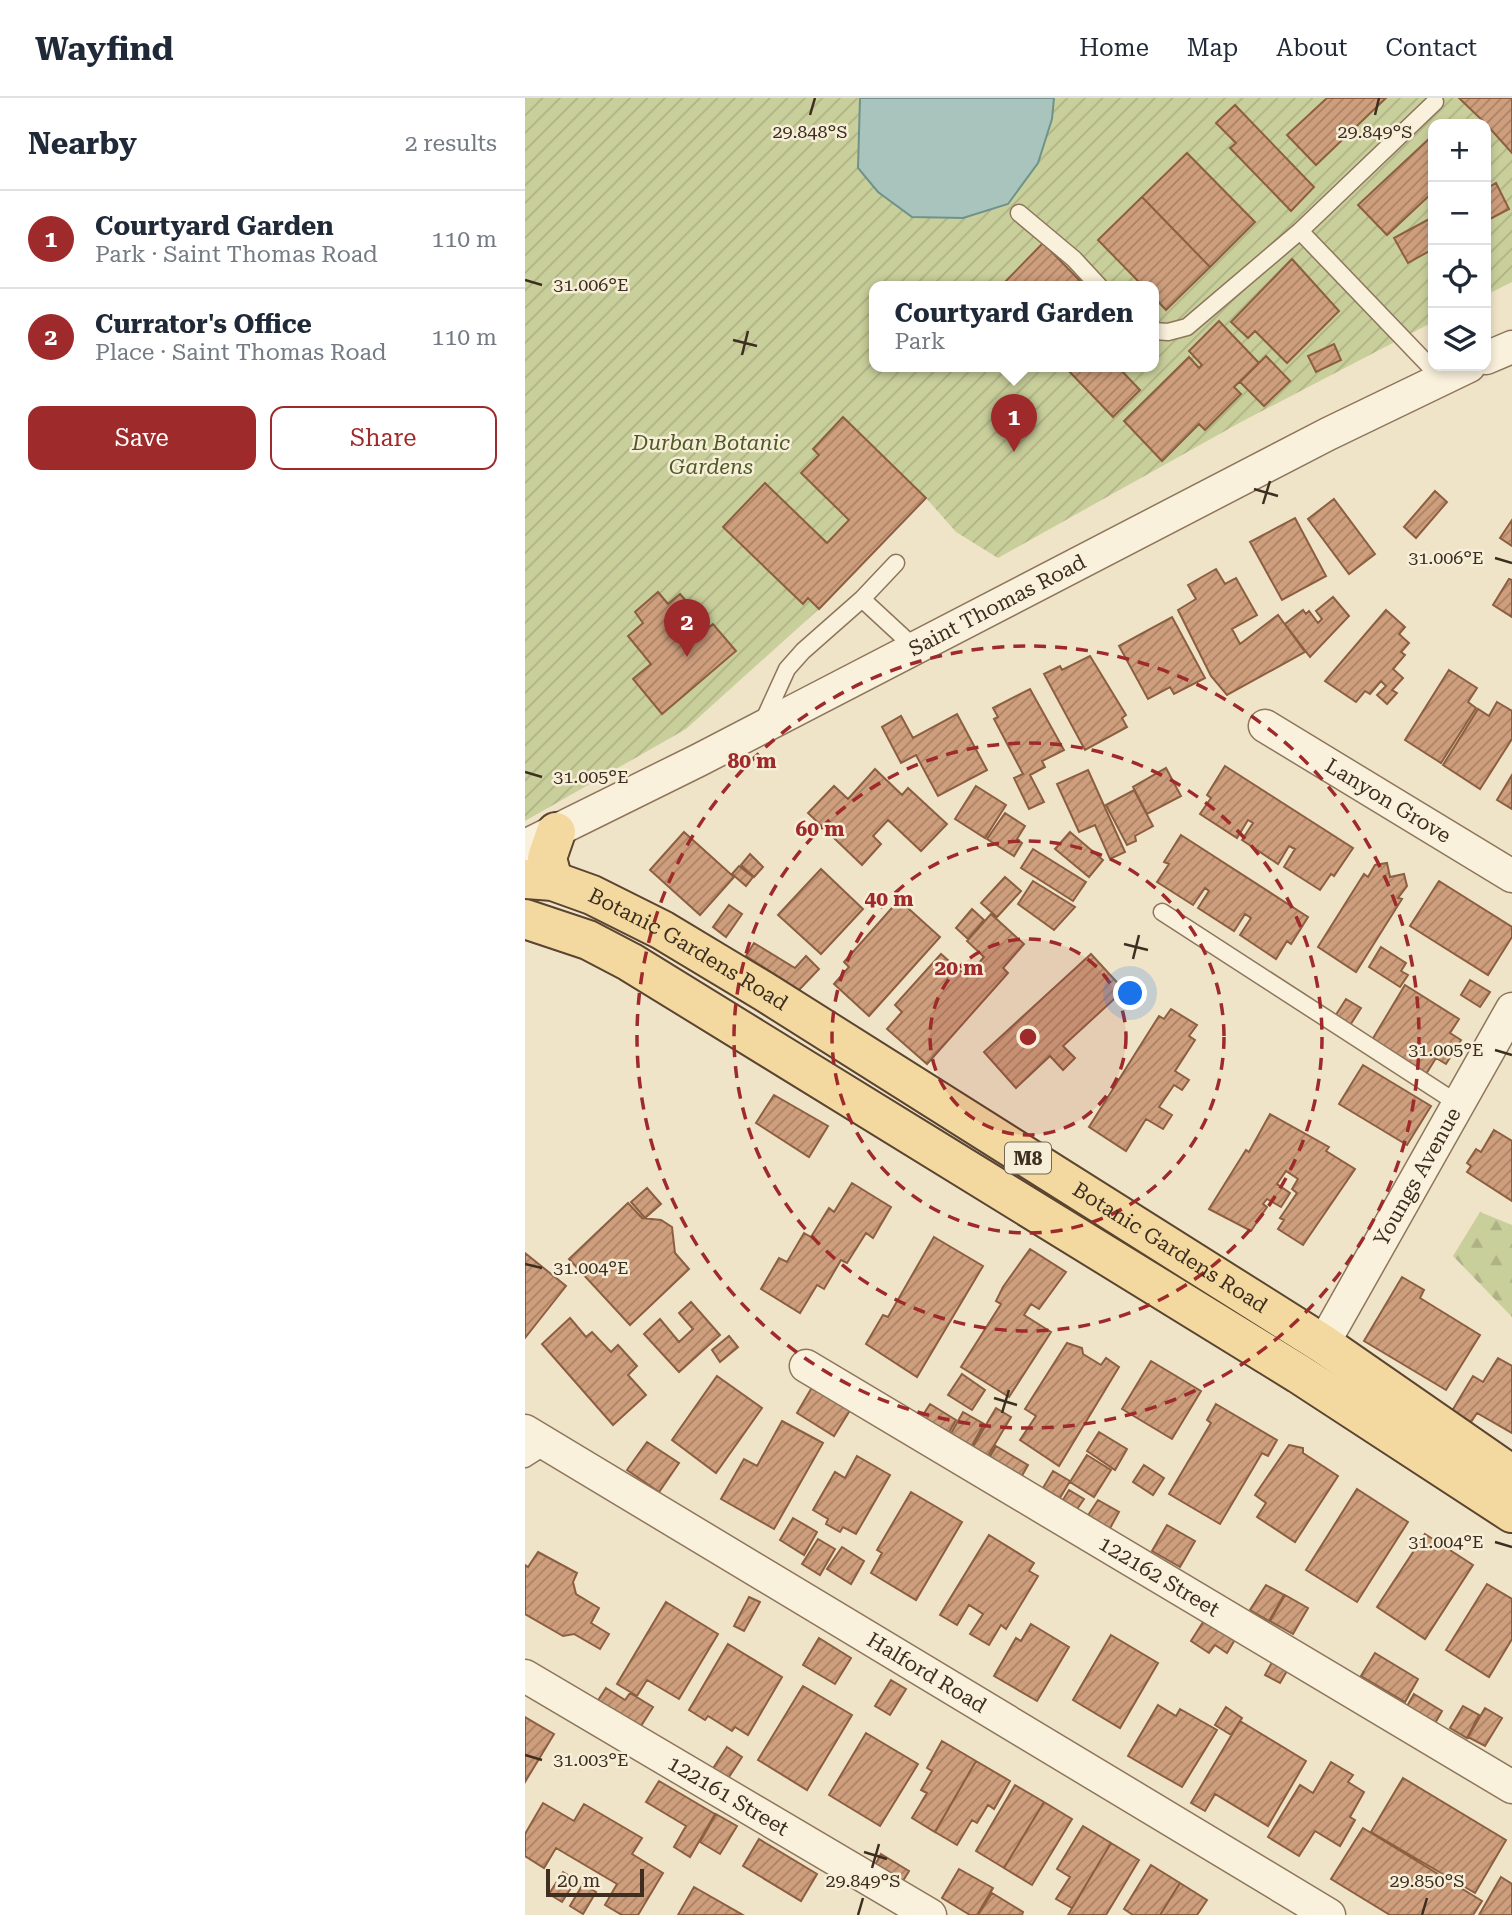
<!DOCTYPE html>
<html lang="en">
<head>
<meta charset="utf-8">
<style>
  :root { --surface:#fff; --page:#f2f2f3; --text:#1f2937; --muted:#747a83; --line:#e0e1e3; --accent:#9e2a2b }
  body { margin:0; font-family:"Roboto Serif",serif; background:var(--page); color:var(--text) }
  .controls { position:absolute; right:21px; top:21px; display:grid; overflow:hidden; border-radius:14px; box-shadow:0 4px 10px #0003 }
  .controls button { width:63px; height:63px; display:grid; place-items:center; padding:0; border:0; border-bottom:2px solid var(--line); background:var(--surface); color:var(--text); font:35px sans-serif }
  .scale { position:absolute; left:21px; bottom:18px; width:98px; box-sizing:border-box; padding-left:7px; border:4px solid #3d2e20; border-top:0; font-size:19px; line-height:24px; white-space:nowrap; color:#3d2e20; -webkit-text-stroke:5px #f7eed8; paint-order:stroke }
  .you { position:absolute; left:606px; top:896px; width:24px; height:24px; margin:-18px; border:5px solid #fff; border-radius:50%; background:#1a73e8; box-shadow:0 0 0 10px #1a73e833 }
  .badge { display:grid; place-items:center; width:46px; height:46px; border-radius:50%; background:var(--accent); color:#fff; font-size:23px; font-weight:700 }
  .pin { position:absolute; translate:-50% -58px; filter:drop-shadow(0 2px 4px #0008) }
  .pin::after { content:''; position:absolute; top:37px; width:24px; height:21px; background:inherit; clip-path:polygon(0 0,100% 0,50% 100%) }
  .popup { position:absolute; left:344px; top:183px; width:290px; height:91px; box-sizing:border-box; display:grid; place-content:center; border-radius:14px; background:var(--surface); filter:drop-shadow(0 2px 5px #0005); font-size:23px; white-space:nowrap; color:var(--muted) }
  .popup b { font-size:26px; color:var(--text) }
  .popup::after { content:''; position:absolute; left:50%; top:100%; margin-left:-14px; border:14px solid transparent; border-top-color:var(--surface) }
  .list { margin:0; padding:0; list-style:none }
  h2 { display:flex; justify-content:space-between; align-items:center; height:91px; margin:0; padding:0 28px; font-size:30px }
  h2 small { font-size:23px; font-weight:400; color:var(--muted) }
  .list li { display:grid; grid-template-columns:46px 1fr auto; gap:21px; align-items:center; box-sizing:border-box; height:98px; padding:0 28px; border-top:2px solid var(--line) }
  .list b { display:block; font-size:26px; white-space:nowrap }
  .list p { margin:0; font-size:23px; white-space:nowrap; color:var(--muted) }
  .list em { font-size:23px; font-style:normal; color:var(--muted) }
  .actions { display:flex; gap:14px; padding:21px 28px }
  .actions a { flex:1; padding:16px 0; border:2px solid var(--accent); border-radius:14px; text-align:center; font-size:24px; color:var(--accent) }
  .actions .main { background:var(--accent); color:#fff }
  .icon { flex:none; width:38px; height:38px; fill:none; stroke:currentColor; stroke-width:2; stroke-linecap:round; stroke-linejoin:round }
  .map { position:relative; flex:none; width:987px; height:1817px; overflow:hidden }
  header { display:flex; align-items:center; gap:42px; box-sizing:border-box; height:98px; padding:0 35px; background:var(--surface); border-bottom:2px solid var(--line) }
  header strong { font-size:33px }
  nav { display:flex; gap:38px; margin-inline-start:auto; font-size:24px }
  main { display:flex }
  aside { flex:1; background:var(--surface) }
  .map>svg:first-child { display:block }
  .forest { fill:url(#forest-firs) }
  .garden { fill:url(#garden-furrows); fill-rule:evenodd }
  .water { fill:#a9c4bc; stroke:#6f938a; stroke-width:2 }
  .building { fill:url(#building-hatch); stroke:#8d5f41; stroke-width:2 }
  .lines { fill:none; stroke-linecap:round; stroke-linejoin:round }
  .lane-casing { stroke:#8d765c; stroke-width:19 }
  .street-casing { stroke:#8d765c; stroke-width:35 }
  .primary-casing { stroke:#5b4430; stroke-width:42 }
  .lane { stroke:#faf1dc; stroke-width:16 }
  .street { stroke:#faf1dc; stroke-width:32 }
  .primary { stroke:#f3d9a0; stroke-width:38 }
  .ticks { fill:none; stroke:#3d2e20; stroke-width:2.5 }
  .ring { fill:none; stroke:#9e2a2b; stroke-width:3.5; stroke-dasharray:12 9 }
  .labels { text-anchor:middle; stroke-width:5; stroke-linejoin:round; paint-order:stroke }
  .shield { fill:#f7eed8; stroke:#756857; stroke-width:2 }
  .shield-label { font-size:19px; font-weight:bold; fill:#3d2e20 }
  .park-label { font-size:21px; font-style:italic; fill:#4d5a26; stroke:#f7eed8 }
  .street-label { font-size:21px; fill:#3d2e20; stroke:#f7eed8 }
  .ticks-label { font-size:18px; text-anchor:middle; fill:#3d2e20; stroke:#f7eed8; stroke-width:5; stroke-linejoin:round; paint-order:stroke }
  .centre { fill:#9e2a2b; stroke:#f7eed8; stroke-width:3.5 }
  .ring-label { font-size:21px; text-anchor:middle; font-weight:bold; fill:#9e2a2b; stroke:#f7eed8; stroke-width:5; stroke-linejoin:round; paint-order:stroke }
</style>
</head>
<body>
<header>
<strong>Wayfind</strong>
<nav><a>Home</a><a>Map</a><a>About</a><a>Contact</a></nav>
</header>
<main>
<aside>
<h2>Nearby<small>2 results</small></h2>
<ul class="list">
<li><span class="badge">1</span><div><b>Courtyard Garden</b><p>Park · Saint Thomas Road</p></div><em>110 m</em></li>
<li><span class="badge">2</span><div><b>Currator's Office</b><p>Place · Saint Thomas Road</p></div><em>110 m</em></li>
</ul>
<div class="actions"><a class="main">Save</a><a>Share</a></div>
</aside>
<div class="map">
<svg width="987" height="1817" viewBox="0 0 987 1817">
  <defs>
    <pattern id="forest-firs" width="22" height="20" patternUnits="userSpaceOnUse" patternTransform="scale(1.75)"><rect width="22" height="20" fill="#c9cf9b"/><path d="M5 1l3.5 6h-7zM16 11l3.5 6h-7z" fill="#aeb285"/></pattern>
    <pattern id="garden-furrows" width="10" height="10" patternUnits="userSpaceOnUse" patternTransform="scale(1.75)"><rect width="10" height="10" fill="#c9cf9b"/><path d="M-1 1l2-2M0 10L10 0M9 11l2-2" fill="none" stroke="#aeb285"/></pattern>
    <pattern id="building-hatch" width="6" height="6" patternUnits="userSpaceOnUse" patternTransform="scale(1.75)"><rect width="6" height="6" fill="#cf9f7d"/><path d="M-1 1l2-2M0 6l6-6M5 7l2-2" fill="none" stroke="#a98266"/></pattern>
  </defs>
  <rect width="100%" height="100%" fill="#f0e4c8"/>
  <path class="forest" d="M955,1114l32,13v92l-59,-61z"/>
  <path class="garden" d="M0,0h987v184l-26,13v-171h-53v198l-192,100 -243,136 -42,-26 -30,-34 -107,111 -133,120 -161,92zM349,188h280v80h-280z"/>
  <path class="water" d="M335,0h194l-2,21 -14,44 -30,41 -45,14 -51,-1 -34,-25 -20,-24z"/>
  <path class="building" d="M802,0h59l-70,67 -29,-30z
    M934,0h53v55l-26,-29z
    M710,7l79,82 -23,24 -61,-63 6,-5 -20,-20z
    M908,37v57l-46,43 -29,-30z
    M662,55l68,69 -45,45 -68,-70z
    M971,85l13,26 -23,12v-32z
    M617,99l68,70 -44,43 -12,-13v-11h-11l-45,-46z
    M908,119v32l-25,14 -14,-25z
    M518,145l42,43h-84z
    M767,161l47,52 -52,52 -32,-32 -7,7 -17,-16z
    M694,223l40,42 -25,24 7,7 -36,36 -6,-6 -37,37 -38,-40 65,-64 10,11 3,-3 -13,-14z
    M809,246l7,16 -25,12 -8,-16z
    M741,258l24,25 -26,25 -24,-24z
    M539,268h53l23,24 -27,27z
    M318,319l83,81 -107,111 -11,-11 -5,6 -80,-77 42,-44 62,60 22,-23 -48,-47 18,-18 -6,-6z
    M910,393l12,11 -31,36 -12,-11z
    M809,401l41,55 -26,20 -41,-55z
    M770,420l31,58 -44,24 -32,-58z
    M987,422v26l-12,-8z
    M691,471l9,15 11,-6 21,37 -25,14 8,15 38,-29 27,37 -78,43 -16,-19 -33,-66 18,-11 -8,-14z
    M984,481l3,1v37l-19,-12z
    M133,494l10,12 12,-10 29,33 4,-3 23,27 -74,63 -29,-35 18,-15 -23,-28 15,-13 -8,-11z
    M808,499l16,19 -39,41 -25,-33 18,-14 3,4 3,-3 9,12 4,-4 -6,-8z
    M861,512l19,17 -6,7 10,9 -8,9 4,3 -12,14 10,9 -11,12 5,3 -10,11 -10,-9 9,-9 -5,-5 -11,13 -5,-3 -9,11 -31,-21z
    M647,519l33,61 -31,16 -4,-7 -22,12 -29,-53z
    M565,558l36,59 -4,3 5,9 -42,23 -41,-76 16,-8 2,4z
    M924,572l28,18 -9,14 8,6 -35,55 -36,-23z
    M505,591l34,61 -22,11 3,6 -15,8 14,27 -15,7 -15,-31 9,-4 -29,-55 4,-2 -5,-9z
    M972,604l15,9v28l-32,50 -37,-24 35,-56 11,7z
    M432,616l30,56 -49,26 -22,-41 -15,8 -19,-36 19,-11 12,22z
    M700,668l128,82 -19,28 -3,-2 -11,16 -36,-23 11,-18 -6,-3 -11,18 -36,-24 11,-17 -5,-3 -11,18 -37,-24 11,-16 -4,-3z
    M641,670l15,28 -34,18 -14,-27z
    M350,671l27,26 6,-7 39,36 -26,27 -33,-31 -15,16 8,8 -19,21 -54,-52 26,-27 14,13z
    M563,672l37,82 -15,7 -15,-34 -16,7 -22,-48z
    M987,677v34l-15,-9z
    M451,688l30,19 -21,33 -30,-19z
    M609,692l19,36 -18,10 1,5 -9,4 -21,-40z
    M480,715l20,13 -8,13 5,4 -8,13 -27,-17z
    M159,734l50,45 -34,38 -50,-45z
    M545,734l33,28 -14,17 -34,-28z
    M656,737l127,82 -17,27 -4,-3 -11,18 -36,-24 11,-17 -6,-4 -11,17 -36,-23 11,-17 -4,-3 -12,17 -36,-23 12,-18 -5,-2z
    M508,751l53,33 -13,19 -52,-33z
    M225,756l13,13 -9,10 -13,-12z
    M862,765l3,14 14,-3 3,12 -9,12 4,1 -46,73 -38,-25 46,-73 4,3 7,-12z
    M214,768l14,11 -7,9 -14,-12z
    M296,771l42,40 -42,45 -43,-39z
    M480,779l16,14 -24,26 -16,-14z
    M508,783l42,26 -21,23 -36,-26z
    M914,783l73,46v10l-24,38 -78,-49z
    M374,802l41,37 -71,79 -35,-32 15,-17 -5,-5z
    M204,807l13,9 -16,23 -13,-10z
    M447,811l12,11 -16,19 -12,-11z
    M466,816l33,30 -21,24 5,5 -81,91 -40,-35 15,-17 -7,-7 46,-51 26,23 17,-20 -17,-16z
    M229,845l41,25 11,-12 13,13 -20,21 -53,-34z
    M856,849l25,16 -5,8 7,4 -8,12 -31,-20z
    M566,856l33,36 -61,56 12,12 -12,12 -13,-14 -34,32 -32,-36z
    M945,882l20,12 -10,15 -19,-12z
    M880,887l54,34 -9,14 11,7 -15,24 -10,-6 -10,16 -54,-34z
    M821,901l15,9 -14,22 -15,-9z
    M646,911l26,16 -8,11 6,4 -20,31 14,9 -7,10 -8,-5 -15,22 13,8 -9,14 -17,-10 -20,32 -37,-24 70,-111 5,3z
    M838,967l68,41 -24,39 -68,-41z
    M249,997l54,31 -19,31 -53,-34z
    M745,1016l59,33 -3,4 29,18 -52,76 -25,-16 6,-9 -4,-2 17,-25 -5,-4 6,-10 -12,-8 -9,13 13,9 -9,14 -14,-8 -4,5 4,3 -16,24 -42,-22 37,-59 3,2z
    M969,1032l18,11v60l-45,-29 4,-6 -4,-3 9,-14 5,3z
    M327,1085l39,24 -18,31 -7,-5 -19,30 -6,-3 -17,29 -7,-4 -17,28 -39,-24 18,-31 8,4 17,-29 7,4 18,-29 5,4z
    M122,1090l14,16 -16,14 -14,-16z
    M103,1105l14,15 19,2 11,7 3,26 14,16 -59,56 -61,-66z
    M409,1139l49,29 -66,111 -51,-33 17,-29 5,2z
    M505,1151l36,23 -27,37 -8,-5 -7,11 27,17 -42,65 -48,-30 40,-63 -5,-3 7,-14z
    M0,1155l41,33 -41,52z
    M877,1179l22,13 -4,8 60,37 -34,55 -82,-49z
    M166,1204l29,33 -41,37 -35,-38 16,-15 19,23 14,-13 -14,-16z
    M45,1220l16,19 6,-5 19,20 7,-7 19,21 -9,9 18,20 -33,30 -71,-81z
    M204,1238l9,11 -18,15 -8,-12z
    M542,1245l15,5 1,6 18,11 5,-7 13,9 -60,99 -39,-26 16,-24 -11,-7z
    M973,1260l14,8v67l-35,-20 -6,9 -19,-11 21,-35 10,6z
    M626,1263l50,30 -29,48 -50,-30z
    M437,1276l23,16 -13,20 -24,-15z
    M192,1278l45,32 -46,65 -44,-33z
    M289,1286l38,23 -18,29 -37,-23z
    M405,1306l26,16 -8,14 -27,-16z
    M691,1306l61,36 -9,16 -6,-3 -42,71 -51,-30 42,-71 -4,-3z
    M471,1310l15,9 -25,42 -15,-9z
    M438,1314l21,12 -14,25 -21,-12z
    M257,1323l41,22 -49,86 -53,-30 23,-40 13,7z
    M574,1334l28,17 -12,21 -28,-19z
    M122,1344l32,21 -20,29 -32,-22z
    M764,1347l14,3v5l35,23 -43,66 -38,-25 9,-14 -11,-8z
    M471,1348l32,19 -8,14 -32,-19z
    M562,1357l24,15 -17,27 -24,-15z
    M332,1358l33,19 -34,59 -13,-7 -3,5 -14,-8 2,-5 -15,-9 22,-38 10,6z
    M619,1367l20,13 -11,17 -20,-13z
    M528,1373l17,10 -10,17 -17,-10z
    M832,1391l51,33 -51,80 -51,-32z
    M544,1392l15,9 -9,13 -14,-9z
    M386,1394l51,30 -46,78 -45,-27 11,-20 -5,-3z
    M573,1402l21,12 -10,18 -22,-13z
    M268,1420l24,14 -13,23 -24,-15z
    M642,1427l28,16 -15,26 -28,-16z
    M900,1436l48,31 -48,74 -48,-32z
    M464,1437l45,28 -5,8 9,5 -32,53 -5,-4 -12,20 -19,-11 13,-20 -14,-9 -12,20 -17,-10z
    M293,1441l17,10 -15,26 -18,-11z
    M317,1449l22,14 -13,23 -24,-15z
    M13,1454l39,21 -4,9 3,12 23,14 -8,15 18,11 -9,15 -26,-15 -11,2 -38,-22v-49l3,2z
    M962,1486l25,15v40l-23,38 -43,-27z
    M741,1487l18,10 -15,26 -19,-11z
    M760,1497l23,13 -15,26 -23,-13z
    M224,1499l11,5 -16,29 -10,-5z
    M141,1504l52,32 -39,65 -32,-19 -10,16 -20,-12z
    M682,1518l30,20 -10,17 -12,-8 -6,8 -18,-12z
    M506,1526l38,23 -32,54 -43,-25 22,-38 5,3z
    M586,1537l47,28 -38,65 -47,-28z
    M294,1540l32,20 -16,26 -32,-19z
    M203,1546l54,33 -34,58 -13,-8 -3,4 -24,-15 -3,4 -16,-10z
    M850,1555l43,26 -13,23 -44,-26z
    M751,1557l15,9 -11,19 -15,-8z
    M366,1582l15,9 -16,26 -15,-9z
    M278,1588l49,29 -45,75 -49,-30z
    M81,1590l19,12 5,-7 23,14 -14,22 -42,-27z
    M889,1596l28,17 -8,14 -28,-17z
    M633,1607l18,11 4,-7 37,21 -35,57 -54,-31z
    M938,1608l16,9 -12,23 -17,-10z
    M701,1609l16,11 -11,17 -16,-10z
    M960,1610l17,10 -17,28 -17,-9z
    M0,1619l29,17 -29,48z
    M715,1623l66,40 -38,65 -53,-32 -10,17 -14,-8z
    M341,1635l52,31 -38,62 -51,-31z
    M417,1643l34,20 -41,71 -23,-14 15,-25 -6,-3 11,-19 -5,-3z
    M202,1649l15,10 -15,23 -15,-10z
    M451,1663l34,20 -16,28 -6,-4 -11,18 -5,-3 -15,25 -22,-13z
    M806,1664l22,13 -5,7 16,10 -14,25 5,3 -15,26 -25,-15 -16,25 -31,-19 32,-52 13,8z
    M878,1680l103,62 -31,53 -104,-61z
    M134,1683l56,33 -25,43 -16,-10 12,-21 -40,-24z
    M490,1687l29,17 -40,66 -28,-17z
    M519,1704l28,17 -40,66 -28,-17z
    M18,1705l31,18 10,-17 58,34 -10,16 31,19 -25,42h-16l-17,-10 12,-21 -61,-36 -12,20 -19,-12v-22z
    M191,1716l21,12 -17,28 -20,-12z
    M558,1728l28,17 -39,65 -16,-9 14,-22 -13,-8z
    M838,1730l119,73 -9,14h-83l-59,-36z
    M234,1741l58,35 -16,27 -58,-35z
    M586,1745l28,17 -33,55h-38z
    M356,1756l28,17 -8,13 -27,-17z
    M626,1767l29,18 -20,32h-27l-9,-6z
    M434,1771l34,19 -16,27h-7l-28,-17z
    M38,1774l13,8 -14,22 -13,-8z
    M976,1779l11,7v31h-33z
    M655,1785l27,17 -10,15h-37z
    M58,1786l13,8 -13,22 -13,-8z
    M169,1789l49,28h-65z
    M467,1795l31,19 -1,3h-44z"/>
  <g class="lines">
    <g class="lane-casing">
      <path id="lane" d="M494,115l55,46 25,27
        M775,133l135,-129
        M629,233l14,1 19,-5 113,-96 141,147
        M371,465l-34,36 53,49
        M236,628l26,-57 16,-18 59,-52
        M637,814l295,191
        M0,1361l22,-14"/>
    </g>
    <g class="street-casing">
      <g id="street">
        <path d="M961,260l26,-11"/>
        <path id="s1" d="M740,628l247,150"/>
        <path id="s2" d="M0,748l174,-86 629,-326 141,-68"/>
        <path id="s3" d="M798,1246l189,-335"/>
        <path id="s4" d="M281,1268l706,421"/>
        <path id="s5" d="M0,1333l804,484"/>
        <path id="s6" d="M0,1578l405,239"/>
      </g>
    </g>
    <g class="primary-casing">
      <g id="primary">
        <path id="s7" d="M0,781l28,2 39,14 70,35 103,62 558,352 189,131"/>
        <path d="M28,783l-6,-23 9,-26"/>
        <path d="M0,821l63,21 42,22 669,412 213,139"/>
      </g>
    </g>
    <use href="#lane" class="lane"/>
    <use href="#street" class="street"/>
    <use href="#primary" class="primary"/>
  </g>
  <path class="ticks" d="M285,17l5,-17M850,17l4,-17M0,182l17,5M208,242l24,6M217,257l6,-24M729,391l24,7M738,406l7,-23M970,460l17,5M0,674l17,5M599,846l24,6M608,861l6,-24M970,952l17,5M0,1166l17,4M469,1300l23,7M477,1315l7,-23M970,1444l17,5M0,1657l17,5M339,1754l23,7M347,1770l7,-24M333,1817l5,-17M897,1817l5,-17"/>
  <circle cx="503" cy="939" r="98" fill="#9e2a2b" fill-opacity=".12"/>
  <g class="ring">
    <circle cx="503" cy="939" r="98"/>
    <circle cx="503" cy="939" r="196"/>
    <circle cx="503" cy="939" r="294"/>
    <circle cx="503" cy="939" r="391"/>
  </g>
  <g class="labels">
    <rect class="shield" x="480" y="1044.5" width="46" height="31" rx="5"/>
    <g class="shield-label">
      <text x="503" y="1067">M8</text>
    </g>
    <g class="park-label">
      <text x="186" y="352">Durban Botanic<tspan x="186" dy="24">Gardens</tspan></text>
    </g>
    <g class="street-label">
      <text dy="7" stroke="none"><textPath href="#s2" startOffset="530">Saint Thomas Road</textPath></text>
      <text dy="7" stroke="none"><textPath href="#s1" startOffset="144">Lanyon Grove</textPath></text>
      <text dy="7" stroke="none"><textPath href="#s7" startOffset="180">Botanic Gardens Road</textPath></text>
      <text dy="7" stroke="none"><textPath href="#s3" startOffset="192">Youngs Avenue</textPath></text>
      <text dy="7" stroke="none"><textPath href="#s7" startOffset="747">Botanic Gardens Road</textPath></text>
      <text dy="7" stroke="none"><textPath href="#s4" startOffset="411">122162 Street</textPath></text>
      <text dy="7" stroke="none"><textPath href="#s5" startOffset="469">Halford Road</textPath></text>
      <text dy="7" stroke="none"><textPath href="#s6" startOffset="236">122161 Street</textPath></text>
    </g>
  </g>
  <g class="ticks-label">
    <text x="285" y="40">29.848°S</text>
    <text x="850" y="40">29.849°S</text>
    <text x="66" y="193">31.006°E</text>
    <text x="921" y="466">31.006°E</text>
    <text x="66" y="685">31.005°E</text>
    <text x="921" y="958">31.005°E</text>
    <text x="66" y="1176">31.004°E</text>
    <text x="921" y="1450">31.004°E</text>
    <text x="66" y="1668">31.003°E</text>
    <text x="338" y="1789">29.849°S</text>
    <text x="902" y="1789">29.850°S</text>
  </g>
  <circle cx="503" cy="939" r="10" class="centre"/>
  <g class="ring-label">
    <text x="227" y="670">80 m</text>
    <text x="295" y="738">60 m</text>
    <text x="364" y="808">40 m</text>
    <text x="434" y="877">20 m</text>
  </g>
</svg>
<div class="controls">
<button>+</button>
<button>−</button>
<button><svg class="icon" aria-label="locate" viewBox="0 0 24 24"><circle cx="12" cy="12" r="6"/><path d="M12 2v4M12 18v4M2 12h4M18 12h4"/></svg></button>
<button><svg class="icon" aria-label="layers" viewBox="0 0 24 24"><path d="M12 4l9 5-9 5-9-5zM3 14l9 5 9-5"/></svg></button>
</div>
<div class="scale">20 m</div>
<div class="you"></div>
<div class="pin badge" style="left:489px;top:354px">1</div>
<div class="popup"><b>Courtyard Garden</b>Park</div>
<div class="pin badge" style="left:162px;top:559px">2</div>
</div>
</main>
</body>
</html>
